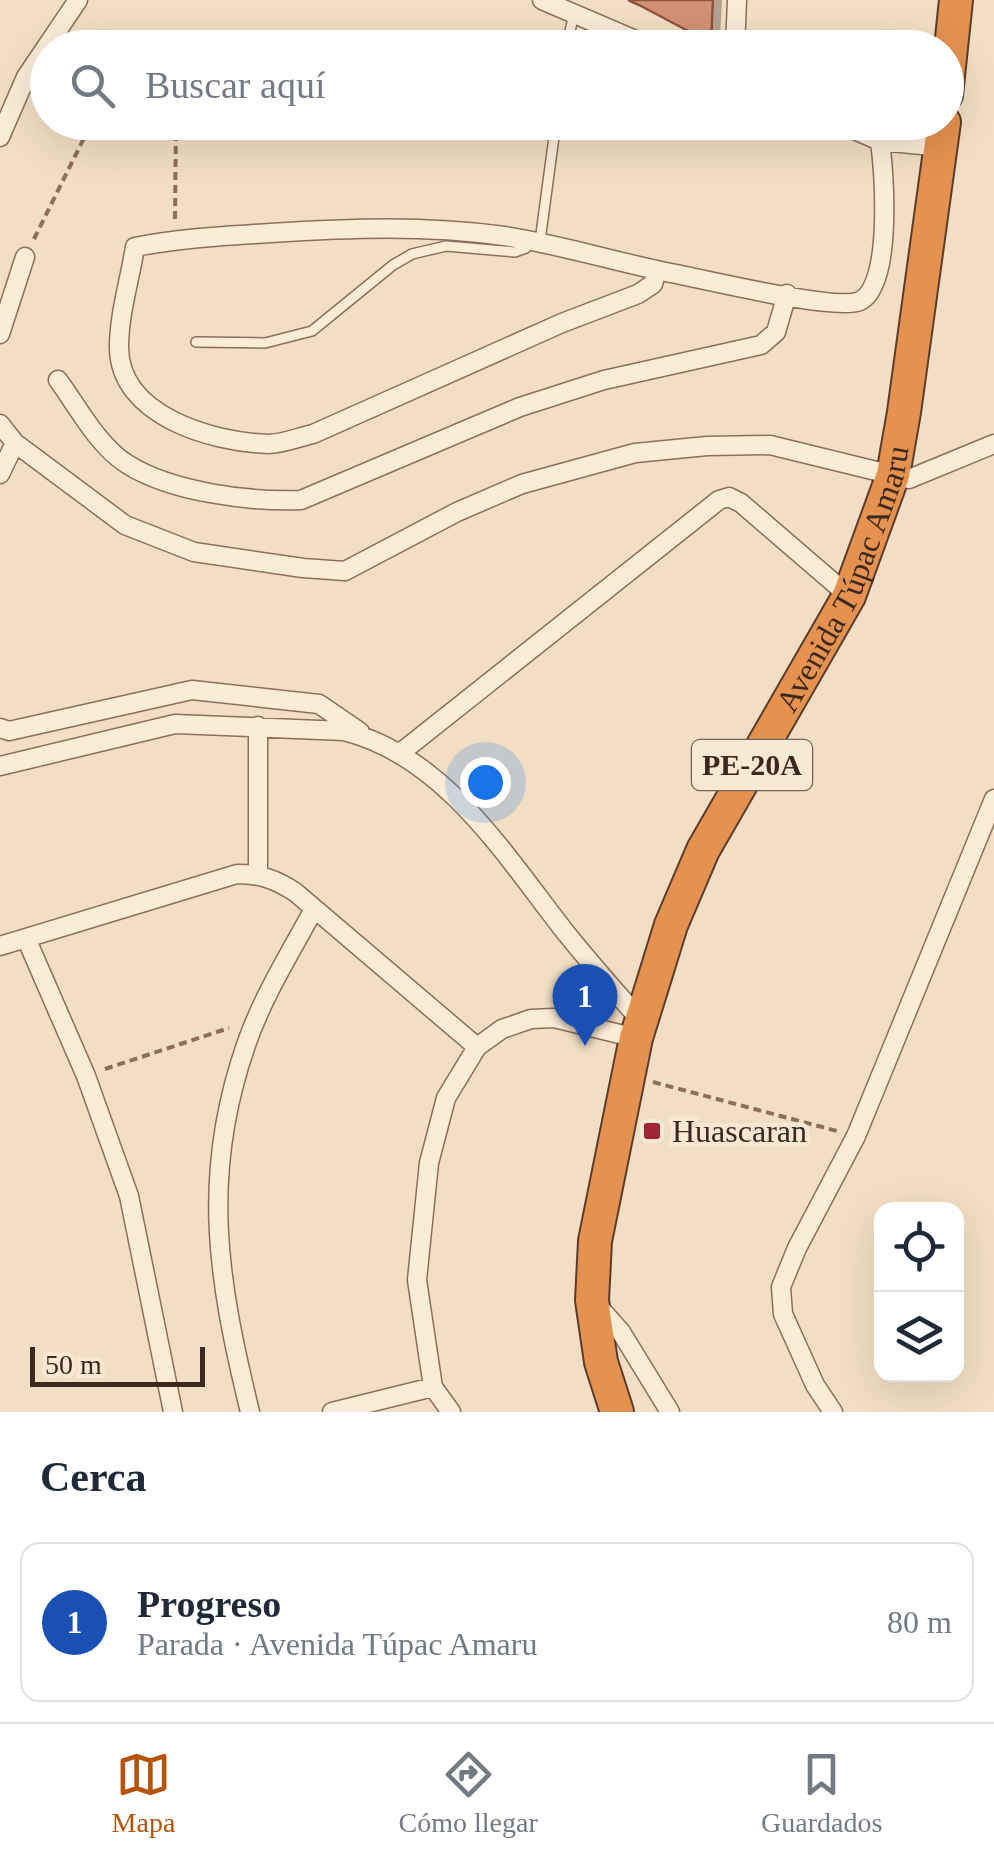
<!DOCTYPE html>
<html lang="es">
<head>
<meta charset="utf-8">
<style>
  :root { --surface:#fff; --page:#f2f2f3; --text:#1f2937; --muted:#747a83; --line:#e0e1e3; --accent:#b45309 }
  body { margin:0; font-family:Georgia,serif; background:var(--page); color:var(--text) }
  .controls { position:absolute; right:30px; bottom:30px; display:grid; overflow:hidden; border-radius:20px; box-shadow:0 10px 40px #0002 }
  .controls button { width:90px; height:90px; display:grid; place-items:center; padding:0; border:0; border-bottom:2px solid var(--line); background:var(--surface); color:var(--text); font:50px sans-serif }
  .scale { position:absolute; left:30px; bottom:25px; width:175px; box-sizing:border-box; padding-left:10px; border:5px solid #3c291e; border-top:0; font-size:28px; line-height:35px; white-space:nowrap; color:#3c291e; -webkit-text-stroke:8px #f8e9d4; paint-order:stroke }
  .you { position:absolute; left:485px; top:782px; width:35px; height:35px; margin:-25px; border:8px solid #fff; border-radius:50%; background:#1a73e8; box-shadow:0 0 0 15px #1a73e833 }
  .badge { display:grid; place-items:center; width:65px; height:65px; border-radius:50%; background:var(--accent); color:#fff; font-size:32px; font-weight:700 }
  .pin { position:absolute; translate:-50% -82px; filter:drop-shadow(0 2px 5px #0008) }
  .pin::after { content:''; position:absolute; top:52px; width:35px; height:30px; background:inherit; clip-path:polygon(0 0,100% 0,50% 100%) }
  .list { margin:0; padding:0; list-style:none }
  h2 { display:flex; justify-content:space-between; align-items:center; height:130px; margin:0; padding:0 40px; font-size:42px }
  h2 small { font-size:32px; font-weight:400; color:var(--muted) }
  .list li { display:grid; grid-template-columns:65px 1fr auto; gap:30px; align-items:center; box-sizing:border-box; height:160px; margin:0 20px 20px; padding:0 20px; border:2px solid var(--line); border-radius:20px }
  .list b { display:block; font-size:38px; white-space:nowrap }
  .list p { margin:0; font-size:32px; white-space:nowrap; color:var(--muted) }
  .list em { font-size:32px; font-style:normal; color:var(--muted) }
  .icon { flex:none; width:55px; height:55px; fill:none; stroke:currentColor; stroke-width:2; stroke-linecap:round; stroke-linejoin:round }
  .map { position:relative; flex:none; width:994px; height:1412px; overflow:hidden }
  .search { position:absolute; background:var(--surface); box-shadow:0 10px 40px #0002; left:30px; right:30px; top:30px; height:110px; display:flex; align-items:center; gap:25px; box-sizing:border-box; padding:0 35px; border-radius:55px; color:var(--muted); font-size:38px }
  .sheet { height:310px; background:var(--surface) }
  nav { display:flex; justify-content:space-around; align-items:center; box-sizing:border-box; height:140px; border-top:2px solid var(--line); background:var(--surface); font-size:28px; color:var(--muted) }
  nav a { display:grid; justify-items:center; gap:5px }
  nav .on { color:var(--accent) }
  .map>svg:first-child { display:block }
  .building { fill:#d29277; stroke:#8e543d; stroke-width:2.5; filter:url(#shadow) }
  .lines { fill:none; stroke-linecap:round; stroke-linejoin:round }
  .lane-casing { stroke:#8d6f59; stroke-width:12 }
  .street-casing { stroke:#8d6f59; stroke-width:21 }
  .highway-casing { stroke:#5b3d2d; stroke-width:36 }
  .path { stroke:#8d6f59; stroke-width:4; stroke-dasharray:8 5; stroke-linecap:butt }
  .lane { stroke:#fbecd8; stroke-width:9 }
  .street { stroke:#fbecd8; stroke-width:18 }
  .highway { stroke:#e59250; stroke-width:32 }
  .poi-dot { fill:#a12534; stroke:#f8e9d4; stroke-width:4 }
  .labels { text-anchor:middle; stroke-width:9; stroke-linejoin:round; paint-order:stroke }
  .shield { fill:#f8e9d4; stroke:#746355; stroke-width:2.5 }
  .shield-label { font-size:30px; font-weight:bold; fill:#3c291e }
  .street-label { font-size:32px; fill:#3c291e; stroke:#f8e9d4 }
  .poi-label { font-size:32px; fill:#3c291e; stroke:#f8e9d4; text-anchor:start }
</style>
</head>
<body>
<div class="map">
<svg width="994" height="1412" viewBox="0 0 994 1412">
  <defs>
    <filter id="shadow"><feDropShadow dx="8" dy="-8" stdDeviation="0" flood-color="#0004"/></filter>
  </defs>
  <rect width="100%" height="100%" fill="#f1dec4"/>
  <path class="building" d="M628,0h85l-2,43 -72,-38z"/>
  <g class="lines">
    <g class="lane-casing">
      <path id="lane" d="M566,48l8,-34
        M540,241l16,-119
        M196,342l69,1 47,-12 81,-66 19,-11 34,-8 69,6 11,-4 2,-6"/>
    </g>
    <g class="street-casing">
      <path id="street" d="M542,0l112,48
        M735,48l2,-48
        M836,122l44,19 62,6
        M0,137l26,-60 52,-77
        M657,270l-4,14 -15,10 -76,29 -249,111c-14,3 -30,10 -45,10 -56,-2 -149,-28 -149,-97 0,-33 11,-68 16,-100 45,-9 89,-11 135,-14 79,-5 155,-8 234,3 54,8 108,25 162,36 33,6 170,40 194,29 33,-16 24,-128 20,-160
        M0,334l25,-77
        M58,380c20,27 40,66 69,84 44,28 122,38 174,36l219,-93 84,-27 157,-35 15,-13 11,-38
        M0,424l15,19 110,82 69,27 109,16 42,3 112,-59 65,-28 113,-31 72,-7 63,-1 139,34 85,-35
        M0,474l15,-31
        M0,728l9,3 183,-41 127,14 41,28
        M399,754l320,-254 10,-3 12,6 108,93
        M0,766l175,-42 169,7c101,25 162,126 222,202 24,30 50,59 75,88
        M258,874v-148
        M26,938l60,138 43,120 44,216
        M0,946l237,-72c23,0 38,5 58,18l182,155
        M597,1305l24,27 49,80
        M250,1412c-32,-131 -50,-235 -4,-367 16,-47 44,-92 68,-136
        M332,1412l101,-25
        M451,1412l-18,-25 -16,-107 12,-117 17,-65 31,-51 25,-18 29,-10 23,-1 82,20
        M833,1412l-18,-27 -32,-71 -2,-27 16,-39 59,-112 138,-337"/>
    </g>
    <g class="highway-casing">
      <g id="highway">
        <path d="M946,95l10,-95"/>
        <path id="s1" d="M617,1412l-16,-50 -9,-62 3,-59 41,-203 35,-113 32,-75 146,-254 44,-121 11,-63 40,-290"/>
      </g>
    </g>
    <path class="path" d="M151,48l13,-9h12v9
      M175,219l1,-97
      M34,239l58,-117
      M105,1069l124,-41
      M653,1082l184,49"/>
    <use href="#lane" class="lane"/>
    <use href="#street" class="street"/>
    <use href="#highway" class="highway"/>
  </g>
  <rect class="poi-dot" x="642" y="1121" width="20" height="20" rx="5"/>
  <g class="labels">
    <rect class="shield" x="692" y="740" width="120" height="50" rx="8"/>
    <g class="shield-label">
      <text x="752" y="775">PE-20A</text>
    </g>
    <g class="street-label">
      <text dy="11" stroke="none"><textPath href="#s1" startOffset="888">Avenida Túpac Amaru</textPath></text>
    </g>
    <g class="poi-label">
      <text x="672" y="1142">Huascaran</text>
    </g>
  </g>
</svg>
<div class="controls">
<button><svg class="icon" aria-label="locate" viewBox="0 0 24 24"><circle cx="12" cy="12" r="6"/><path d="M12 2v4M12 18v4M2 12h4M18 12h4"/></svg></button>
<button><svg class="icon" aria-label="layers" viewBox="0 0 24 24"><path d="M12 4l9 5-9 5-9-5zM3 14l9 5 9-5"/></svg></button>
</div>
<div class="scale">50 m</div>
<div class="you"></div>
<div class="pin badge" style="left:585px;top:1046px;background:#1a4fb4">1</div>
<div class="search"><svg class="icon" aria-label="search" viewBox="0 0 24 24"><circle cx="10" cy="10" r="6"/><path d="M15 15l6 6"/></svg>Buscar aquí</div>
</div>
<section class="sheet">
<h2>Cerca<small></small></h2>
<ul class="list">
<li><span class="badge" style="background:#1a4fb4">1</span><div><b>Progreso</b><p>Parada · Avenida Túpac Amaru</p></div><em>80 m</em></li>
</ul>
</section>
<nav>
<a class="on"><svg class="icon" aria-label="map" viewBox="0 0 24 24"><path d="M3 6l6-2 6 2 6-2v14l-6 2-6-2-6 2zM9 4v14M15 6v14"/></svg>Mapa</a>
<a><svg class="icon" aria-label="directions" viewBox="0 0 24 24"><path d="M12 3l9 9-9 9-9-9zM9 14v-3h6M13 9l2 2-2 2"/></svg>Cómo llegar</a>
<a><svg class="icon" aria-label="saved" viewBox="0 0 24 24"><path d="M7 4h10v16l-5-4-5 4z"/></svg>Guardados</a>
</nav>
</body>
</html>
